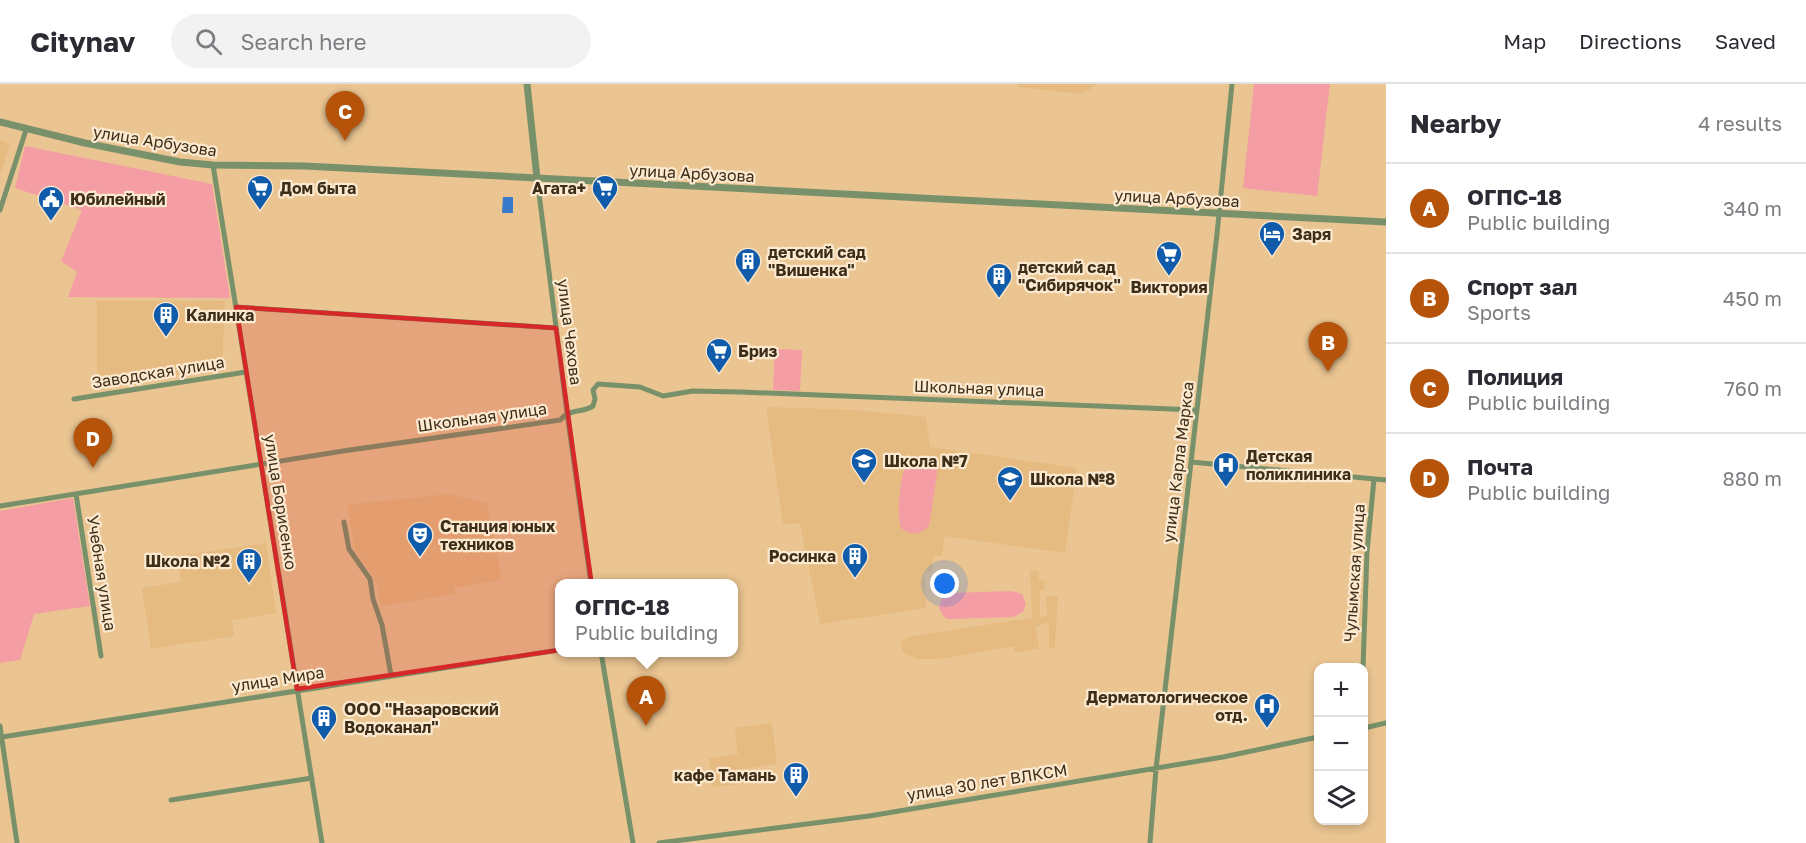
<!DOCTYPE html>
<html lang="en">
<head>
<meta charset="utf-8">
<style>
  :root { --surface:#fff; --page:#f2f2f3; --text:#2b2b33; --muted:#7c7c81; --line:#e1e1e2; --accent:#b45309 }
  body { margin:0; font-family:"Golos Text",sans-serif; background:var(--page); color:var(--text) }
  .controls { position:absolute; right:18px; bottom:18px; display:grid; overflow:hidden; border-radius:12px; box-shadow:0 3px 9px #0003 }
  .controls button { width:54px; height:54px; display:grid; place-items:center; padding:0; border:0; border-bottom:2px solid var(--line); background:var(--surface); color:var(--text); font:30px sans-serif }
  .you { position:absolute; left:945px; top:500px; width:21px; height:21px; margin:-15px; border:4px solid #fff; border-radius:50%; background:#1a73e8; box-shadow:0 0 0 9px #1a73e833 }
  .badge { display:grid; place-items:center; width:39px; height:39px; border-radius:50%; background:var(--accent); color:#fff; font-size:20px; font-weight:700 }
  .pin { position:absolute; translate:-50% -50px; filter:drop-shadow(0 2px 3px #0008) }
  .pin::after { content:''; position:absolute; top:32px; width:21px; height:18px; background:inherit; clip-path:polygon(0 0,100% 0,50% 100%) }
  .popup { position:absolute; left:555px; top:495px; width:183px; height:78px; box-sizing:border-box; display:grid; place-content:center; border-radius:12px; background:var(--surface); filter:drop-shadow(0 2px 4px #0005); font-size:20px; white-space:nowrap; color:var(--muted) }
  .popup b { font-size:22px; color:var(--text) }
  .popup::after { content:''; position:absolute; left:50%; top:100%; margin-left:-12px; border:12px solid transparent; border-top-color:var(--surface) }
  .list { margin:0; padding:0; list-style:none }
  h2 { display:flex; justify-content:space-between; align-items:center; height:78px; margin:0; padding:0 24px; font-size:26px }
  h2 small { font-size:20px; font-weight:400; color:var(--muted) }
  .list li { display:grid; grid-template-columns:39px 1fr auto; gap:18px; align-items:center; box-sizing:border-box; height:90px; padding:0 24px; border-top:2px solid var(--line) }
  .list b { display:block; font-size:22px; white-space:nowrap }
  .list p { margin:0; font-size:20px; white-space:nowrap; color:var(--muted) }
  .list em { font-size:20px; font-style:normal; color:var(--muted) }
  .icon { flex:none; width:33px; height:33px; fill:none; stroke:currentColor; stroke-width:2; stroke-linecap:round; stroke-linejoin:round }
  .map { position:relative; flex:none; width:1386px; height:759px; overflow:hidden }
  header { display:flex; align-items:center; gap:36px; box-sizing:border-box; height:84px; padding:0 30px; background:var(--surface); border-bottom:2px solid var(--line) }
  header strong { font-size:28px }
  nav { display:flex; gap:33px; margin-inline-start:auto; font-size:21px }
  .search { width:420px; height:54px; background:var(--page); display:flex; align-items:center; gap:15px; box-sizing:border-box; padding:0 21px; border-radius:33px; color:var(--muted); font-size:22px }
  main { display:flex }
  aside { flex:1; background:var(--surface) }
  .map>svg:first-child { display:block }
  .built { fill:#e6bb81 }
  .green { fill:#f49da4 }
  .water { fill:#387ac9 }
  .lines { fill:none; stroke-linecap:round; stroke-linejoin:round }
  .minor { stroke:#78916b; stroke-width:5 }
  .tertiary { stroke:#78916b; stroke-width:7 }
  .marked { fill:#d62828; fill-opacity:0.2; stroke:#d62828; stroke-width:4.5; stroke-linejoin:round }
  .labels { text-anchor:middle; stroke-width:4.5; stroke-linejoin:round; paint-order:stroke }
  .street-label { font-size:16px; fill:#3d2e19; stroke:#fce9cf }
  .poi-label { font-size:16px; font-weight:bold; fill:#3d2e19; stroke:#fce9cf; text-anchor:start }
</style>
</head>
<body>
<header>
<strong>Citynav</strong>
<div class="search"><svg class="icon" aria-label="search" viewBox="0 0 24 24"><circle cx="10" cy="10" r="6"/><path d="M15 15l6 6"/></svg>Search here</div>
<nav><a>Map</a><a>Directions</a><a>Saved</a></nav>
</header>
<main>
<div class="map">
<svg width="1386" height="759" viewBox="0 0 1386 759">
  <rect width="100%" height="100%" fill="#eac491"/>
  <path class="built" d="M1018,0h79l-11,8 -6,2 -62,-7z
    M0,56l10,4 -10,31z
    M97,217h128l-3,67 -125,18z
    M766,323l90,3 70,7 4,30 147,21 -12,85 -121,-17 -2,20 -8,-1 -2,16 -7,2 1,35 -106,16 -20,-101 -17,1z
    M448,410l39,9 15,77 -48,8 1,6 -74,12 -4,-23 -22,-32 -8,-46z
    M266,459l10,70 -44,7 2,16 -83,13 -9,-61 39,-6 -3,-26z
    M1030,486h8l1,10 6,1 -1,9 -4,1v26l7,-1 -1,-20h12l-3,52h-6v-25l-13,3 3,23 -24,3 -2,-6 -72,13h-24l-15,-7 -1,-11 11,-5 120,-18z
    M772,639l5,41 -32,4 2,15 -34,4 -4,-29 29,-4 -3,-26z"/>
  <path class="green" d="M1254,0h76l-13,112 -74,-8z
    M25,62l187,38 18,114 -162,-1 9,-25 -16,-11 21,-51 -67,-22z
    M775,265l27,1 -2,41 -27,-1z
    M916,372l13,2 8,10v6l-8,52c-8,9 -18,10 -28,2 -5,-11 -1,-51 5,-62 2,-5 5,-7 10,-10z
    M73,414l17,108 -56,8 -14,46 -20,3v-152z
    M1012,507l10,3 4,9 -3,9 -9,5 -66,2 -4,-2 -5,-9 3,-10 9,-5z"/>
  <path class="water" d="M503,113h10v16h-11z"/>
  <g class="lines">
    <path class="minor" d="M213,81l109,678
      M537,94l30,235 24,171
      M0,126l26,-80
      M236,223l320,21
      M74,315l172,-27
      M1191,378l195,18
      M76,410l25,162
      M0,422l343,-55 217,-31c13,-13 20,-6 33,-14l2,-7 -2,-9 5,-6 42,3 23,9 30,-5 47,1 457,18
      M344,438l5,27 21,30 3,20 9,26 9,50
      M601,568l32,191
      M1363,584l4,-116 7,-73
      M0,642l17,117
      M1364,644l22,-5
      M2,653l557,-87
      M171,716l141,-22
      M659,759l210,-27 354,-59 95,-20
      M1150,759l6,-74 61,-535 15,-150"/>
    <path class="tertiary" d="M527,0l10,94
      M0,38l85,21 95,19 33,3 92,1 1081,56"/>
  </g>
  <path class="marked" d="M236,223l320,21 44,316 -303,45z"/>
  <defs>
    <g id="supermarket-pin" transform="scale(1.35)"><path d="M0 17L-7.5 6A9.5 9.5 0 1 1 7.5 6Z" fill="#105baa" stroke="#fce9cf"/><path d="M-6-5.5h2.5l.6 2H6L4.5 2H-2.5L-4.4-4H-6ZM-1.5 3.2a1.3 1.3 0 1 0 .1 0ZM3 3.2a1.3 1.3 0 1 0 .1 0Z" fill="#fff"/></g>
    <g id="civic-pin" transform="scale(1.35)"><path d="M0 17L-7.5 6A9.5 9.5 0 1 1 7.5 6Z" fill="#105baa" stroke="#fce9cf"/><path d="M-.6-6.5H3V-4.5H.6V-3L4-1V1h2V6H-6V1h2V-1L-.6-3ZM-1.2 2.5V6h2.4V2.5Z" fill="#fff"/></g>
    <g id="hotel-pin" transform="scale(1.35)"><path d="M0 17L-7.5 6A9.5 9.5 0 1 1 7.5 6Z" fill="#105baa" stroke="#fce9cf"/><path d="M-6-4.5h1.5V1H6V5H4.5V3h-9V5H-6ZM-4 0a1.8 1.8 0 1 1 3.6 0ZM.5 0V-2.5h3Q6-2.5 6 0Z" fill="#fff"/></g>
    <g id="building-pin" transform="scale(1.35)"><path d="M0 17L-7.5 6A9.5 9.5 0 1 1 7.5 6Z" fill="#105baa" stroke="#fce9cf"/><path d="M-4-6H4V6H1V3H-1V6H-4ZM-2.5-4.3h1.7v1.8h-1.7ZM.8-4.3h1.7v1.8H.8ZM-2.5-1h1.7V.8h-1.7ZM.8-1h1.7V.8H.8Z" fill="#fff"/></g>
    <g id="school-pin" transform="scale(1.35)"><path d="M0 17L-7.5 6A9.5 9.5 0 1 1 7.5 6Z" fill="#105baa" stroke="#fce9cf"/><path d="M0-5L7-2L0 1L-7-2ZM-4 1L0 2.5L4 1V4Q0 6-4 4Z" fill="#fff"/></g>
    <g id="hospital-pin" transform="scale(1.35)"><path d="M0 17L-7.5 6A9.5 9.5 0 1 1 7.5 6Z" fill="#105baa" stroke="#fce9cf"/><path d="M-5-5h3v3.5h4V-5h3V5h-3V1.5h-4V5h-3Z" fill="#fff"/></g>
    <g id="theatre-pin" transform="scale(1.35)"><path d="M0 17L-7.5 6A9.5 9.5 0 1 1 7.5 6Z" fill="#105baa" stroke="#fce9cf"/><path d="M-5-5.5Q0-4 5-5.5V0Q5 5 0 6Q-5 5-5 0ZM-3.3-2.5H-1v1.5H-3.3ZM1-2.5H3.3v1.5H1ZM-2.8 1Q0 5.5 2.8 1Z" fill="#fff"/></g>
  </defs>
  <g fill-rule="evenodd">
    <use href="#supermarket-pin" x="260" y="104"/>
    <use href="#supermarket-pin" x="605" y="104"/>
    <use href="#civic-pin" x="51" y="115"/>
    <use href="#hotel-pin" x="1272" y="150"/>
    <use href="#supermarket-pin" x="1169" y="170"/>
    <use href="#building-pin" x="748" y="177"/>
    <use href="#building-pin" x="999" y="192"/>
    <use href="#building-pin" x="166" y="231"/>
    <use href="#supermarket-pin" x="719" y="267"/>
    <use href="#school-pin" x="864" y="377"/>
    <use href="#hospital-pin" x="1226" y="381"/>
    <use href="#school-pin" x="1010" y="395"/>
    <use href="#theatre-pin" x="420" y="451"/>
    <use href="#building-pin" x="855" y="472"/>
    <use href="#building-pin" x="249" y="477"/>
    <use href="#hospital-pin" x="1267" y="622"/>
    <use href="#building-pin" x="324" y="634"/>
    <use href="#building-pin" x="796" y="691"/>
  </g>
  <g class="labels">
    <g class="street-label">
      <text transform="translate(155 57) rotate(9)" y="6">улица Арбузова</text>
      <text transform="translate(692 89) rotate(3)" y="6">улица Арбузова</text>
      <text transform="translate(1177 114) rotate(3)" y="6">улица Арбузова</text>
      <text transform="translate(570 248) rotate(83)" y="6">улица Чехова</text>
      <text transform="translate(158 288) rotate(-9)" y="6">Заводская улица</text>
      <text transform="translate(979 304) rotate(2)" y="6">Школьная улица</text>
      <text transform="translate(482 333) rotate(-8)" y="6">Школьная улица</text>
      <text transform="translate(1178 378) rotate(-83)" y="6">улица Карла Маркса</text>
      <text transform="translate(281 418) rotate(81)" y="6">улица Борисенко</text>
      <text transform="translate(102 489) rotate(81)" y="6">Учебная улица</text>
      <text transform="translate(1354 489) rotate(-86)" y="6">Чулымская улица</text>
      <text transform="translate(278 595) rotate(-9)" y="6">улица Мира</text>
      <text transform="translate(987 698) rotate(-9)" y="6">улица 30 лет ВЛКСМ</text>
    </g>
    <g class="poi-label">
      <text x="280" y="110">Дом быта</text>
      <text x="586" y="110" text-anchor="end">Агата+</text>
      <text x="70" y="121">Юбилейный</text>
      <text x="1292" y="156">Заря</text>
      <text x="768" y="174">детский сад<tspan x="768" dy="18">"Вишенка"</tspan></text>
      <text x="1018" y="189">детский сад<tspan x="1018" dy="18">"Сибирячок"</tspan></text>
      <text x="1169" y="209" text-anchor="middle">Виктория</text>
      <text x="186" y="237">Калинка</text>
      <text x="738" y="273">Бриз</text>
      <text x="1246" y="378">Детская<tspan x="1246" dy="18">поликлиника</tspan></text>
      <text x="884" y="383">Школа №7</text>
      <text x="1030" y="401">Школа №8</text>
      <text x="440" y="448">Станция юных<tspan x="440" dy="18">техников</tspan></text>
      <text x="836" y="478" text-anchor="end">Росинка</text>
      <text x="230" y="483" text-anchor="end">Школа №2</text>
      <text x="1248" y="619" text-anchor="end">Дерматологическое<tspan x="1248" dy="18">отд.</tspan></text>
      <text x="344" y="631">ООО "Назаровский<tspan x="344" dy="18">Водоканал"</tspan></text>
      <text x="776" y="697" text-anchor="end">кафе Тамань</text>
    </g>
  </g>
</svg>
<div class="controls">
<button>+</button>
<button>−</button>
<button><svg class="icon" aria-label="layers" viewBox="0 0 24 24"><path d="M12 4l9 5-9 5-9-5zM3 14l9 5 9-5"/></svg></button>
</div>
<div class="you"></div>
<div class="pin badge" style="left:646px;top:642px">A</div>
<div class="popup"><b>ОГПС-18</b>Public building</div>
<div class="pin badge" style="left:1328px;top:288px">B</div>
<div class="pin badge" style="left:345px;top:57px">C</div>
<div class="pin badge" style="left:93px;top:384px">D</div>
</div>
<aside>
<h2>Nearby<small>4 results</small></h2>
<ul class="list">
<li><span class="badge">A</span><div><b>ОГПС-18</b><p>Public building</p></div><em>340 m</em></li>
<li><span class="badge">B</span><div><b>Спорт зал</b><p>Sports</p></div><em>450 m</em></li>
<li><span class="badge">C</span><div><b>Полиция</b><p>Public building</p></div><em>760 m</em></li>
<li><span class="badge">D</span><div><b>Почта</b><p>Public building</p></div><em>880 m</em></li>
</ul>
</aside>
</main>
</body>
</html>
